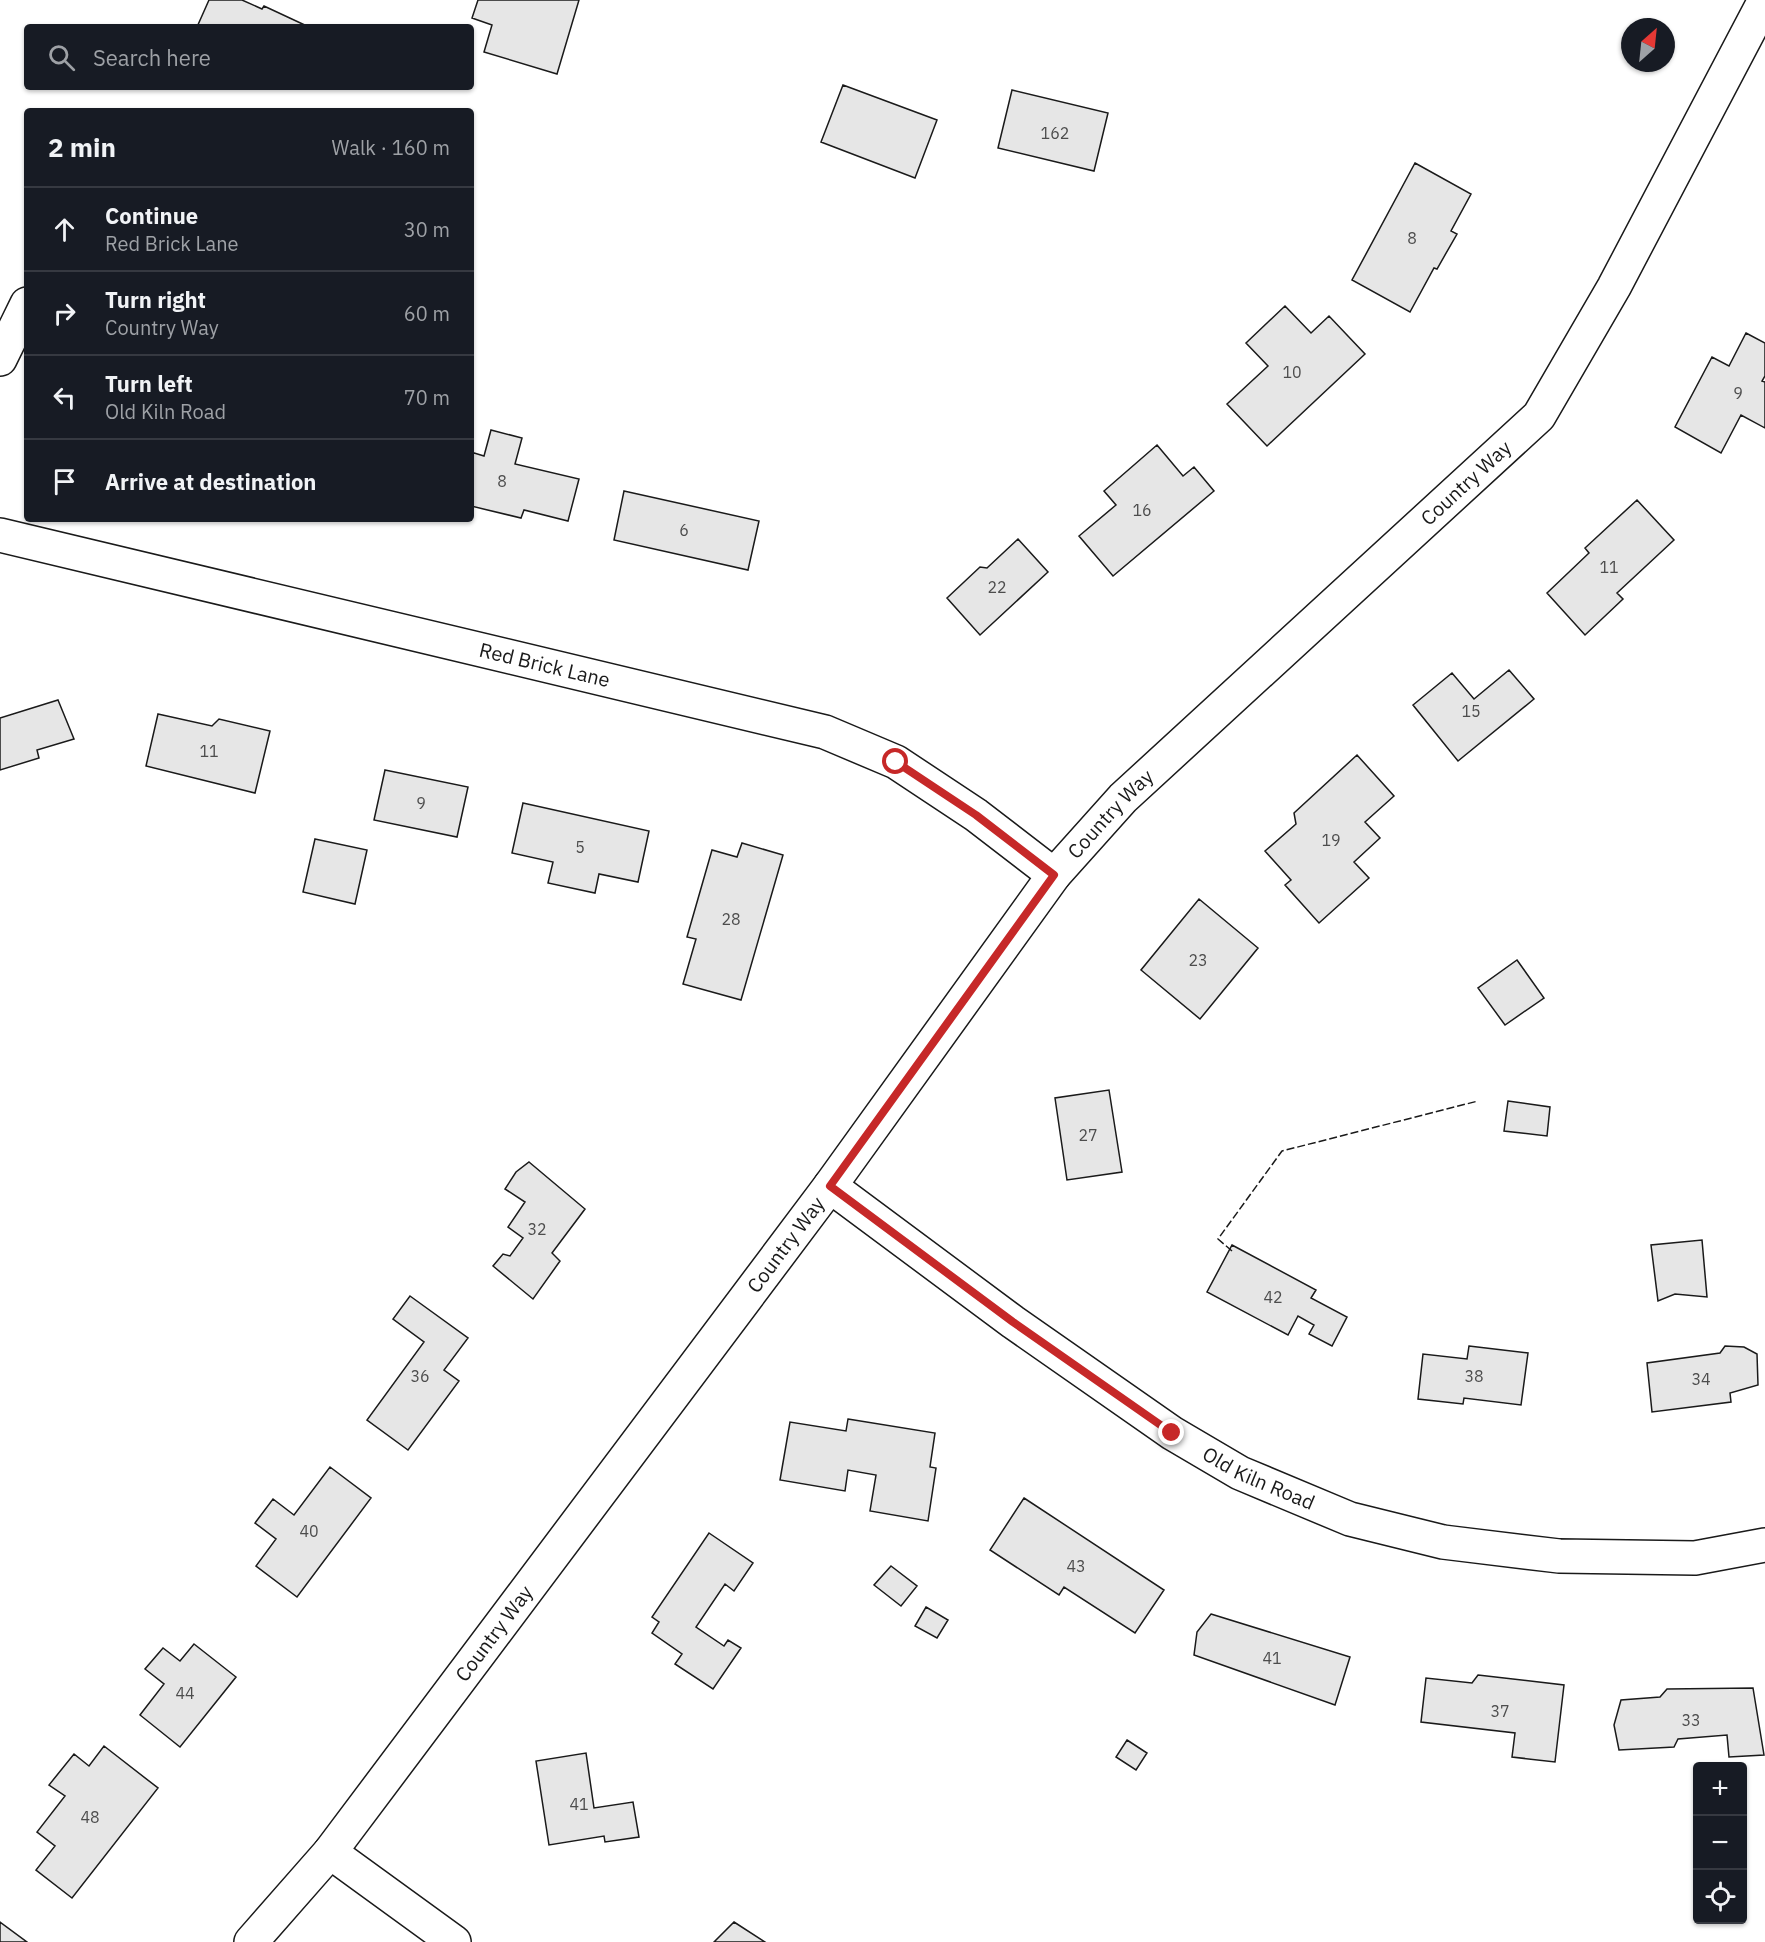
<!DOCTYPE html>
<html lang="en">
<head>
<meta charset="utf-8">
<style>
  :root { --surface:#171b24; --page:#242831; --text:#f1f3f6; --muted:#9ea1a6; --line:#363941 }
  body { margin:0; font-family:"IBM Plex Sans",sans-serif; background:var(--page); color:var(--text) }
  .controls { position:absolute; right:18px; bottom:18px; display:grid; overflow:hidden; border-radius:6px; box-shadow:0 2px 4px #0004 }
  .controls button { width:54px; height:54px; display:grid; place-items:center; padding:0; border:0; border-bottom:2px solid var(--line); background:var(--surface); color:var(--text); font:30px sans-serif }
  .compass { position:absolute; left:1621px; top:18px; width:54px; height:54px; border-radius:50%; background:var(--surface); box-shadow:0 2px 4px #0004; rotate:27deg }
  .stop { position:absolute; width:18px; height:18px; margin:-14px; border:4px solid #c62828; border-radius:50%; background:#fff }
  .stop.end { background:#c62828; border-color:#fff; box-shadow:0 2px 6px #0008 }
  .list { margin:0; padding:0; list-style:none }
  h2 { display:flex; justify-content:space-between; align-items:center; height:78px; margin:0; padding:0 24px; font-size:26px }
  h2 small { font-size:20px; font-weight:400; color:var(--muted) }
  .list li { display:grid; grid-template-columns:39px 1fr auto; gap:18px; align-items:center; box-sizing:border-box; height:84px; padding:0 24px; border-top:2px solid var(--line) }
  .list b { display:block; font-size:22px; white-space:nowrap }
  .list p { margin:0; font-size:20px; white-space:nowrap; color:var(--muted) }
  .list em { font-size:20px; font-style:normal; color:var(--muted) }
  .icon { flex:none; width:33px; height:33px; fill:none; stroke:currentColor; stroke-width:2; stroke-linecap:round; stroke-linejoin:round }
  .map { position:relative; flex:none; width:1765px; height:1942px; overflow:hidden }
  .search { position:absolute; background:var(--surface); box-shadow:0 2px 4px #0004; left:24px; top:24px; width:450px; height:66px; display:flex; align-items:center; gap:15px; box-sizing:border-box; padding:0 21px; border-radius:6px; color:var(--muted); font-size:22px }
  .panel { position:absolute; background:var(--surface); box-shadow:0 2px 4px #0004; left:24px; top:108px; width:450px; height:414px; border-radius:6px }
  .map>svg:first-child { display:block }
  .building { fill:#e6e6e6; stroke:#1a1a1a; stroke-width:1.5 }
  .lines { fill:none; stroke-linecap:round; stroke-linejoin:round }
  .street-casing { stroke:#1a1a1a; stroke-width:36 }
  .street { stroke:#fff; stroke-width:33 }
  .fence { stroke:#1a1a1a; stroke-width:1.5; stroke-dasharray:8 3; stroke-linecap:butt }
  .route { stroke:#c62828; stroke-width:8 }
  .labels { text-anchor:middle; stroke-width:4.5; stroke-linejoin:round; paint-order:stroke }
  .number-label { font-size:16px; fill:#4d4d4d }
  .street-label { font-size:20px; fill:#1a1a1a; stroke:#fff }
</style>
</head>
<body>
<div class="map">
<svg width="1765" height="1942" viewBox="0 0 1765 1942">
  <rect width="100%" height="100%" fill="#fff"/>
  <path class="building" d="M209,0h33l20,9 2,-3 45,21h-112z
    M478,0h101l-22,74 -73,-22 8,-27 -20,-7z
    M843,85l94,35 -22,58 -94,-36z
    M1012,90l96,23 -14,58 -96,-23z
    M1415,163l56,31 -20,37 6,3 -20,35 -3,-1 -24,44 -58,-32z
    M1285,306l26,27 18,-17 36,38 -98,92 -40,-42 41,-38 -22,-23z
    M1746,333l19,10v33l-3,5 3,1v46l-24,-13 -20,38 -46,-26 37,-70 17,9z
    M491,430l31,8 -7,26 64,15 -11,42 -44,-11 -3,8 -50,-12v-54l13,4z
    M1157,445l26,31 11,-9 20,24 -101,85 -34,-40 37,-31 -12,-14z
    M624,491l135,30 -11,49 -134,-30z
    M1637,500l37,40 -57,53 6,6 -38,36 -38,-42 42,-40 -4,-5z
    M1018,539l30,33 -68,63 -33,-37 33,-31 7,1z
    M1509,670l25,29 -76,62 -45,-56 39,-32 22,26z
    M58,700l16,39 -37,11 2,8 -39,12v-52z
    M158,714l54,12 7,-7 51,12 -15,62 -109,-27z
    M1357,755l37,41 -29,26 15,16 -26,24 15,16 -50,45 -34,-38 6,-5 -26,-29 31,-27 -2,-11z
    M385,770l83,17 -11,50 -83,-17z
    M523,803l126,28 -11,51 -39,-8 -4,19 -47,-10 5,-21 -41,-9z
    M315,839l52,11 -12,54 -52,-12z
    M742,843l41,12 -42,145 -58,-16 13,-45 -9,-2 25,-87 25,7z
    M1199,899l59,49 -58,71 -59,-49z
    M1517,960l27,38 -39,27 -27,-37z
    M1109,1090l13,82 -55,8 -12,-82z
    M1508,1101l42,6 -3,29 -43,-5z
    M529,1162l56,47 -33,44 8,8 -27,38 -40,-33 10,-12 7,2 13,-18 -15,-11 17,-25 -20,-13 11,-17z
    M1702,1240l5,57 -32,-3 -17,7 -7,-56z
    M1232,1245l84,45 -5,8 36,19 -15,29 -23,-12 5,-9 -16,-9 -10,19 -81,-43z
    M410,1296l58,42 -24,32 15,11 -51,69 -41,-30 57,-78 -31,-23z
    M1469,1346l59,7 -7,52 -57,-7 -1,6 -45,-5 5,-45 44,5z
    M1725,1346l19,1 13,7 1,31 -28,8 1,9 -79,10 -5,-49 73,-10z
    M848,1419l87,14 -5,34 6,1 -8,53 -58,-10 6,-36 -28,-5 -3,21 -65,-11 10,-58 56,9z
    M330,1467l41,31 -74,99 -41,-31 20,-27 -21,-16 18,-24 21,16z
    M1024,1498l140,92 -29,43 -71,-46 -5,8 -69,-45z
    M709,1533l44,30 -19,28 -9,-7 -29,43 28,19 4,-6 13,8 -28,41 -38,-25 7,-10 -30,-21 7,-11 -7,-5z
    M891,1566l26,20 -16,20 -27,-21z
    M926,1607l22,13 -11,18 -22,-12z
    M1211,1614l139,43 -15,48 -141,-50 3,-23z
    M194,1644l42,33 -56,70 -40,-32 24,-31 -19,-15 18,-21 17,13z
    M1478,1675l86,10 -9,77 -43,-5 3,-24 -94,-11 5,-44 46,5z
    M1753,1688l11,67 -35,2 -2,-22 -49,4 -4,8 -55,3 -5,-25 7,-25 39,-3 7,-8z
    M1127,1740l20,13 -11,17 -20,-13z
    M104,1746l54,42 -86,110 -36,-28 19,-24 -18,-14 28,-36 -16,-11 25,-31 15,12z
    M586,1753l8,55 39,-6 6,35 -34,5 -1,-6 -55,9 -13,-84z
    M0,1922l27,20h-27z
    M734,1922l31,20h-51z"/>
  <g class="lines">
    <g class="street-casing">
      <g id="street">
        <path d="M0,359l27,-55"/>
        <path id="s1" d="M0,535l825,197 71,30 80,53 78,60"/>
        <path id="s2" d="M830,1186l183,136 159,111 68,40 110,46 93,23 116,14 136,2 70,-13"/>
        <path d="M330,1852l124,90"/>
        <path id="s3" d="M251,1942l79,-90 500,-666 224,-311 69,-77 416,-382 75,-129 151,-287"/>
      </g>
    </g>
    <use href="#street" class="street"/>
    <path class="fence" d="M1232,1251l-14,-12 64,-88 196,-50"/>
  </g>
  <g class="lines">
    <path class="route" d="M896,762l80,53 78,60 -224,311 183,136 159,111"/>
  </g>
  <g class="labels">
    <g class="number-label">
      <text x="1055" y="139">162</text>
      <text x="1412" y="244">8</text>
      <text x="1292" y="378">10</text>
      <text x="1738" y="399">9</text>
      <text x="502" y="487">8</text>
      <text x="1142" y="516">16</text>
      <text x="684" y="536">6</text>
      <text x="1609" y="573">11</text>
      <text x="997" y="593">22</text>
      <text x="1471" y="717">15</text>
      <text x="209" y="757">11</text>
      <text x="421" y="809">9</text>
      <text x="1331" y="846">19</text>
      <text x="580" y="853">5</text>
      <text x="731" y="925">28</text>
      <text x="1198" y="966">23</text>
      <text x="1088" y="1141">27</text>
      <text x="537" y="1235">32</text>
      <text x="1273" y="1303">42</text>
      <text x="420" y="1382">36</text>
      <text x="1474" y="1382">38</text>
      <text x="1701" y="1385">34</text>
      <text x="309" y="1537">40</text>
      <text x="1076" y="1572">43</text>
      <text x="1272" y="1664">41</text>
      <text x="185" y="1699">44</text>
      <text x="1500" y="1717">37</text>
      <text x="1691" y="1726">33</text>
      <text x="579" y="1810">41</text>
      <text x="90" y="1823">48</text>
    </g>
    <g class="street-label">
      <text dy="7" stroke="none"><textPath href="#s3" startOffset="1905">Country Way</textPath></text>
      <text dy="7" stroke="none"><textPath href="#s1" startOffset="560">Red Brick Lane</textPath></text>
      <text dy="7" stroke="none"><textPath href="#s3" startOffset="1419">Country Way</textPath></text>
      <text dy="7" stroke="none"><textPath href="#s3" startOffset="879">Country Way</textPath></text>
      <text dy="7" stroke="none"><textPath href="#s2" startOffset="520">Old Kiln Road</textPath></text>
      <text dy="7" stroke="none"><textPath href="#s3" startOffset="393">Country Way</textPath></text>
    </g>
  </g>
</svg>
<div class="controls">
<button>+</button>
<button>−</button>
<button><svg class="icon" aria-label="locate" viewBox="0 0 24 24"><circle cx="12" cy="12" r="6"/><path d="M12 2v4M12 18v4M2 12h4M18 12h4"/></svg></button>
</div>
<svg class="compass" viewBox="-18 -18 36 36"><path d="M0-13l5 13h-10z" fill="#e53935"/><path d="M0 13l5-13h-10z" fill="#9ea1a6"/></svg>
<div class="stop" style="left:896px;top:762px"></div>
<div class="stop end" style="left:1172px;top:1433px"></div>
<div class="search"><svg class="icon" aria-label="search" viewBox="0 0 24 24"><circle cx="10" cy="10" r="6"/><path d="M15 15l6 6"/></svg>Search here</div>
<section class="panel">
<h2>2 min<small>Walk · 160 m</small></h2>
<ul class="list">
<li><svg class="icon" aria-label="ahead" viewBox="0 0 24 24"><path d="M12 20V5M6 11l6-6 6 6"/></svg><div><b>Continue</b><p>Red Brick Lane</p></div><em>30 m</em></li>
<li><svg class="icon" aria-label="right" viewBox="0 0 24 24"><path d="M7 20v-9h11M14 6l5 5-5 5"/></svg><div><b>Turn right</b><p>Country Way</p></div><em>60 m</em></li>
<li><svg class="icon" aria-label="left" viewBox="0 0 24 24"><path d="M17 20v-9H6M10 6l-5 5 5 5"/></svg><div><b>Turn left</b><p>Old Kiln Road</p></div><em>70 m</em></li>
<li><svg class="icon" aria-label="arrive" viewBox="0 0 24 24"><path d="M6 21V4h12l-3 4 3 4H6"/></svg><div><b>Arrive at destination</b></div></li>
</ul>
</section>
</div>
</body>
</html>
